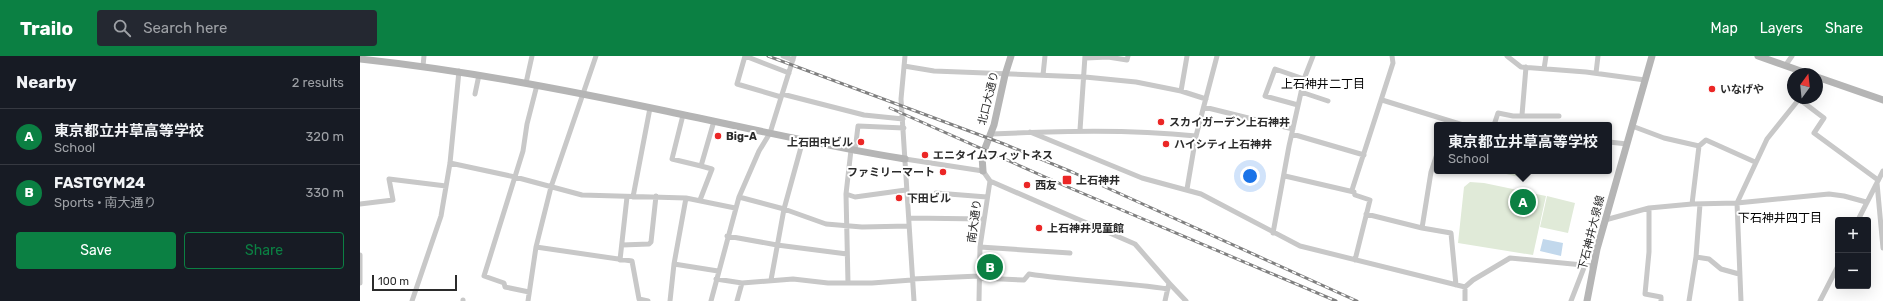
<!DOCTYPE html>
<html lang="en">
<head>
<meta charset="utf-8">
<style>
  :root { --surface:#171b24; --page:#242831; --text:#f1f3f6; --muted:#9ea1a6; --line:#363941; --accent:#0b8043 }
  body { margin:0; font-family:Rubik,"Noto Sans JP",sans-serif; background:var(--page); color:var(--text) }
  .controls { position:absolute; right:12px; bottom:12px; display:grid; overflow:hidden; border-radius:4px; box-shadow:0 4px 16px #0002 }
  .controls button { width:36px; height:36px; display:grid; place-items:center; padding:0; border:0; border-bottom:1px solid var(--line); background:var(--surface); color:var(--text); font:20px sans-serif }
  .compass { position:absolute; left:1427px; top:12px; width:36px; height:36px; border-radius:50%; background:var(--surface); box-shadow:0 4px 16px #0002; rotate:15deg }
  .scale { position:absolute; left:12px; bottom:10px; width:85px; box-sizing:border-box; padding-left:4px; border:2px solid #2b2b2b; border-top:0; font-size:11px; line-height:14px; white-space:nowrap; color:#2b2b2b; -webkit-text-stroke:3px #fff; paint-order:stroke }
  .you { position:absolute; left:890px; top:120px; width:14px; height:14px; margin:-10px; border:3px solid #fff; border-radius:50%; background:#1a73e8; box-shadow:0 0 0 6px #1a73e833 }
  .badge { display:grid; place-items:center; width:26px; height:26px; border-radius:50%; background:var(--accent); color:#fff; font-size:13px; font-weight:700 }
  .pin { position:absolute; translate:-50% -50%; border:2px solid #fff; box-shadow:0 1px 4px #0006 }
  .popup { position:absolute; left:1074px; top:66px; width:178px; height:52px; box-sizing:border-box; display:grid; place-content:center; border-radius:4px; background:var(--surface); filter:drop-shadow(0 1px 3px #0005); font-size:13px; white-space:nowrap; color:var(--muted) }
  .popup b { font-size:15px; color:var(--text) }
  .popup::after { content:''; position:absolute; left:50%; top:100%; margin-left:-8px; border:8px solid transparent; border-top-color:var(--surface) }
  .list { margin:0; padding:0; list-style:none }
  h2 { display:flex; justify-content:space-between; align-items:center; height:52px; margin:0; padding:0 16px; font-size:17px }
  h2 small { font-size:13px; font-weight:400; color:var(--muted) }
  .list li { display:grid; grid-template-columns:26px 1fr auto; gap:12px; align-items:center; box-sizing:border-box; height:56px; padding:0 16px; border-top:1px solid var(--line) }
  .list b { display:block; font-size:15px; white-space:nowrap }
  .list p { margin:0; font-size:13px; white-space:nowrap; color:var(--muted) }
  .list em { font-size:13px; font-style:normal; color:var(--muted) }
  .actions { display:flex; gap:8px; padding:12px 16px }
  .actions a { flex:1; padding:9px 0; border:1px solid var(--accent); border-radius:4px; text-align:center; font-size:14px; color:var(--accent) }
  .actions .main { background:var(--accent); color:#fff }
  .icon { flex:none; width:22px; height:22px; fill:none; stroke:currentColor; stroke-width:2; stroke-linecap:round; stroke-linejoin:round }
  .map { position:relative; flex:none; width:1523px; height:245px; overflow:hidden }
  header { display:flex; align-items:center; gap:24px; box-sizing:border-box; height:56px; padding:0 20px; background:var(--accent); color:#fff }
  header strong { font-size:19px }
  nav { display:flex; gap:22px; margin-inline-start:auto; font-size:14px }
  .search { width:280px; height:36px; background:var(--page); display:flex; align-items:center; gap:10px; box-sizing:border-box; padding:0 14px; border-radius:4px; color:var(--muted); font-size:15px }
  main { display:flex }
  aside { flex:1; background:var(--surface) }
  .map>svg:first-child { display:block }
  .green { fill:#e0ead8 }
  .water { fill:#c2d8ec }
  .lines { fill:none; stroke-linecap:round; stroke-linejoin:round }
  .street { stroke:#c8c8c8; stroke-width:5 }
  .secondary { stroke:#b5b5b5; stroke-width:7 }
  .rail-casing { stroke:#808080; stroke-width:3 }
  .rail { stroke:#fff; stroke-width:1.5; stroke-dasharray:4.5; stroke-linecap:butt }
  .poi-dot { fill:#eb2625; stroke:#fff; stroke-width:1.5 }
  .labels { text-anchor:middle; stroke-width:4; stroke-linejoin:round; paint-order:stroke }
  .poi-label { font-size:11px; font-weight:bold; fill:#2b2b2b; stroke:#fff; text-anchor:start }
  .street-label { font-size:11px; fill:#2b2b2b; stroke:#fff }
  .neighbourhood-label { font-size:12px; fill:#000; stroke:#fff }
</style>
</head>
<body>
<header>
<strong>Trailo</strong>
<div class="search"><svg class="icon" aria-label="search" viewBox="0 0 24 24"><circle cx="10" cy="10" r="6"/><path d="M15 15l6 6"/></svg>Search here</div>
<nav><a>Map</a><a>Layers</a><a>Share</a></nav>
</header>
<main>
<aside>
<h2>Nearby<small>2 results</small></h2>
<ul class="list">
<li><span class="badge">A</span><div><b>東京都立井草高等学校</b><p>School</p></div><em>320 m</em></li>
<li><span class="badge">B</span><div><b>FASTGYM24</b><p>Sports · 南大通り</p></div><em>330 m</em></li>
</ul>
<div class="actions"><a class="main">Save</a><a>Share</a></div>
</aside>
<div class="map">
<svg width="1523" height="245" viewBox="0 0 1523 245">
  <rect width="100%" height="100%" fill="#fff"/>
  <path class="green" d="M1133,115h32l-1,7z
    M1110,126l14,1 62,13 -13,59 -75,-12 6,-56z
    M1187,140l28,7 -7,30 -28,-6z"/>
  <path class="water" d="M1183,183l20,4 -2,13 -21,-5z"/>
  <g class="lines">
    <path class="street" d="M423,0l10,4
      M545,0l-4,43 13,202
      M1147,0l14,11 65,5 59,8
      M726,2l22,-1 19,3 1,-4
      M63,10l1,-10
      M544,10l30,5 151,6 51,5 45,9 25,8
      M1425,10l7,-10
      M1184,13l2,-13
      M1236,17l2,-17
      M683,19l2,-19
      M166,27l6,-27
      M821,35l6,-35
      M941,36l27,9
      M115,38l4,-19
      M422,38l82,21 39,4
      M421,41l-44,-13 8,-28 44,17
      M1439,43l25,19 -10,15 64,47
      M1022,44l81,25
      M938,49l-33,-9 10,-27 29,10
      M844,51l89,22
      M323,59l-11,44 29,7
      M1162,59l4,-48
      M1134,69l4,-12 15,3h46
      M1272,70l32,12 35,8
      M720,74l5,-74
      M670,76l112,46 59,16 99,52 165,41
      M631,78c69,-3 137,-5 205,2
      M932,78l72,21
      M1249,86l18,2
      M495,95l3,-25 46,2
      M545,103l78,12 7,10 -10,66 -1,54
      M90,107l65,14 67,18 104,3 49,10
      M925,120l69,16
      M630,125l145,63 34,39 -4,18
      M1517,127l6,65
      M827,133l9,-53 21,-80
      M576,137l51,4
      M486,138l9,3 51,-7
      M273,141l17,-89
      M379,141l45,12 42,15 36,3 47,-1
      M340,144l12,-31 -11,-3 13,-45
      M0,148l33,-4 -4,-21 57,7
      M1332,148l7,-58 7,-6 49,22
      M1289,152v44l-4,42 16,3v4
      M1006,158l56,14 29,5 5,52
      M549,162l75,1
      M1245,164l44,-12 43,-4 45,-1 92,-9 15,2 22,6
      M1498,164l25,-49
      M1062,172l9,-56 6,-18
      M913,177l16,-87 15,-67 9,-23
      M367,180l50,9 70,9
      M262,189l27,-1 2,-2 5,-46
      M176,191l96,14 7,38 9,2
      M620,191l90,6
      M0,199v28
      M1336,201l13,2 12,10 18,5
      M260,204l7,-63
      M995,204l15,-60 -15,-5 -3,-5 41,-127 -1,-7
      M314,208l44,7
      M619,222l45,2 5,-6c46,7 93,8 139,15
      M356,223l26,4 51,-4 35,4h44l40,-3
      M552,223l67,-3
      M411,224l13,-71 19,-69
      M488,227l-2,-89 5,-44
      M809,227l17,18
      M169,236l-24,-5 -1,-4 -20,-7 39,-125 4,-27 10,-39
      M52,245l29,-85 9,-53 9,-92
      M103,245v-1
      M168,245l8,-54 15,-60 45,-131
      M310,245l4,-37 12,-66
      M351,245l28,-104 20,-46 11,-18 24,-77
      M377,245l5,-18
      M1105,245v-14l8,-7 37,-22 83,8
      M1211,245l14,-36
      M1329,245l7,-44 4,-53
      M1381,245l-4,-98 30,-64 33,-41
      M1460,245l18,-35"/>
    <path class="secondary" d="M1398,0l51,18
      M0,3c102,11 201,30 301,51 82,17 162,36 244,49
      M1457,21l66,23
      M623,115l-1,-15 12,-31 11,-50 6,-19
      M1227,245l10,-52 55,-193"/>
    <g class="rail-casing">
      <path id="rail" d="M408,0l236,88 68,28 285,129
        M530,52l173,77 273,116"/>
    </g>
    <use href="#rail" class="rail"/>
  </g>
  <g class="poi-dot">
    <circle cx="1352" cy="33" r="4"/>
    <circle cx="801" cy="66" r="4"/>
    <circle cx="358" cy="80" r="4"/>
    <circle cx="501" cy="86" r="4"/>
    <circle cx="806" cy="88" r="4"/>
    <circle cx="565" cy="99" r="4"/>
    <circle cx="583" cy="116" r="4"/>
    <rect x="702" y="119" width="10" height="10" rx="2"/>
    <circle cx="667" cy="129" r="4"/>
    <circle cx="539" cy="142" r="4"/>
    <circle cx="679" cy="172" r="4"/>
  </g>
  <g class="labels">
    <g class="poi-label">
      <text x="1360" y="37">いなげや</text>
      <text x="809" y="70">スカイガーデン上石神井</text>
      <text x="366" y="84">Big-A</text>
      <text x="493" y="90" text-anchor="end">上石田中ビル</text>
      <text x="814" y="92">ハイシティ上石神井</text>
      <text x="573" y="103">エニタイムフィットネス</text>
      <text x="575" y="120" text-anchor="end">ファミリーマート</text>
      <text x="716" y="128">上石神井</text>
      <text x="675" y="133">西友</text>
      <text x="547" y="146">下田ビル</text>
      <text x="687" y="176">上石神井児童館</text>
    </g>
    <g class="street-label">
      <text transform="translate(628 42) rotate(-76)" y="4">北口大通り</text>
      <text transform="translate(614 165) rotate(-82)" y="4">南大通り</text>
      <text transform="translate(1231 177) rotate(-76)" y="4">下石神井大泉線</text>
    </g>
    <g class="neighbourhood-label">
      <text x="963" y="32">上石神井二丁目</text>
      <text x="1420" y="166">下石神井四丁目</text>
    </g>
  </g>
</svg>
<div class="controls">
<button>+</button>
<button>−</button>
</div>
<svg class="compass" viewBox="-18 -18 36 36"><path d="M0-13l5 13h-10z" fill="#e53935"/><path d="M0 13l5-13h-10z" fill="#9ea1a6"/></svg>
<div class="scale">100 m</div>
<div class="you"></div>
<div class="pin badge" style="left:1163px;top:146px">A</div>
<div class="popup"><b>東京都立井草高等学校</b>School</div>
<div class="pin badge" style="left:630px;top:211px">B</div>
</div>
</main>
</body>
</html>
